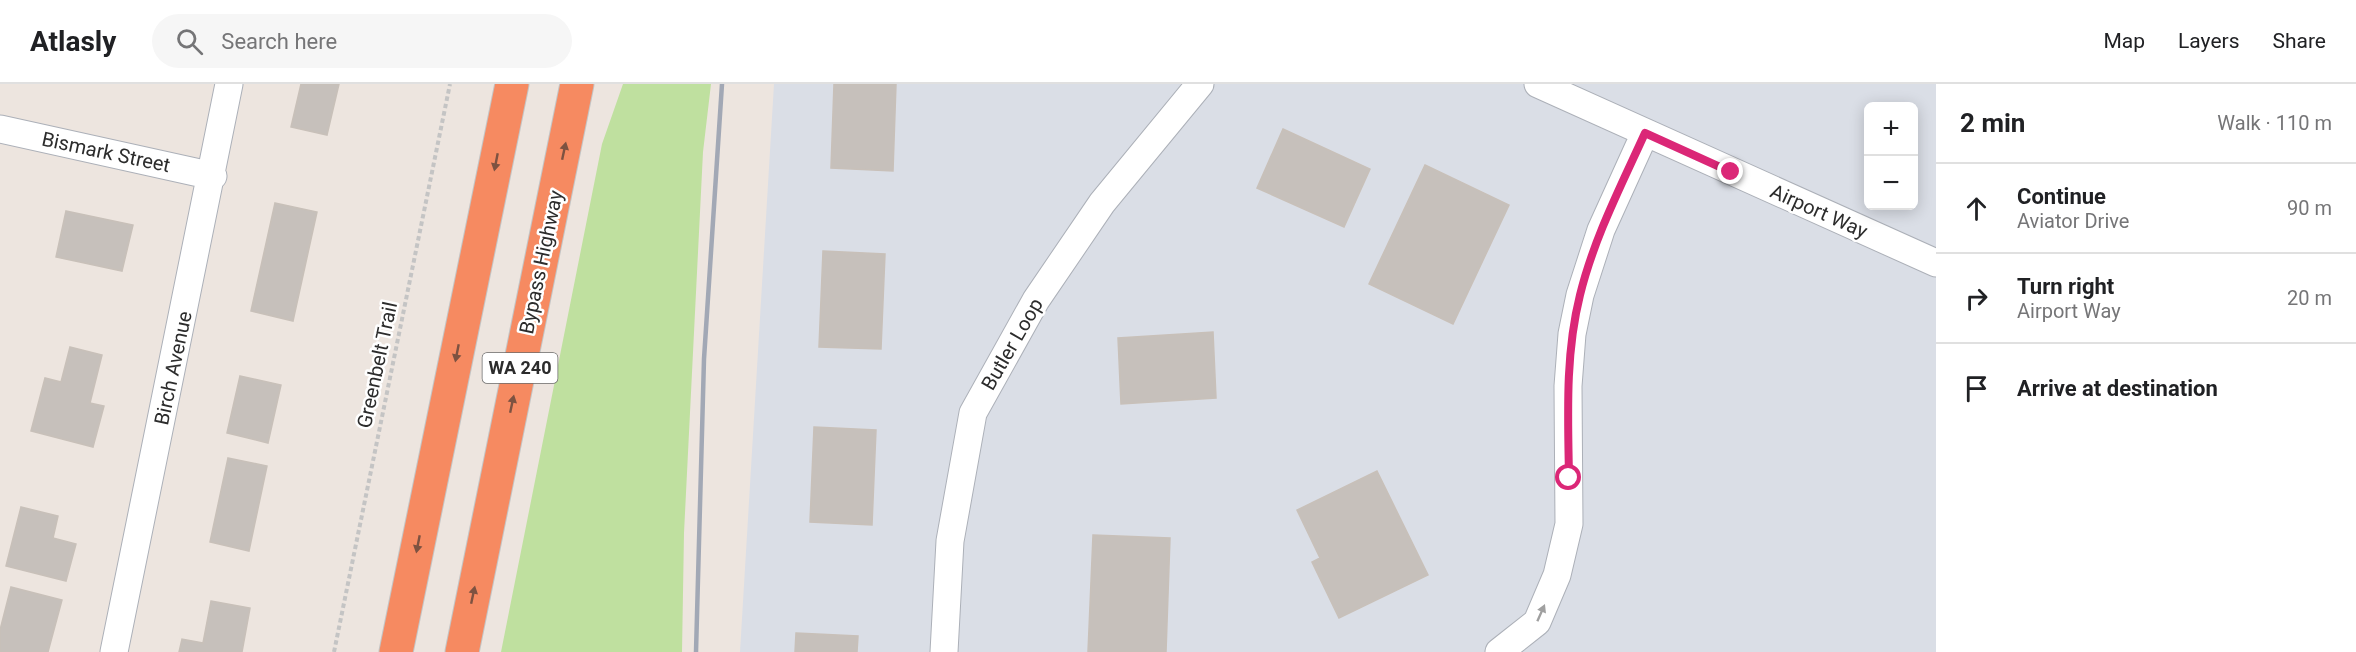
<!DOCTYPE html>
<html lang="en">
<head>
<meta charset="utf-8">
<style>
  :root { --surface:#fff; --page:#f6f6f6; --text:#202124; --muted:#757577; --line:#e0e0e0 }
  body { margin:0; font-family:Roboto,sans-serif; background:var(--page); color:var(--text) }
  .controls { position:absolute; right:18px; top:18px; display:grid; overflow:hidden; border-radius:9px; box-shadow:0 3px 15px #0003 }
  .controls button { width:54px; height:54px; display:grid; place-items:center; padding:0; border:0; border-bottom:2px solid var(--line); background:var(--surface); color:var(--text); font:30px sans-serif }
  .stop { position:absolute; width:18px; height:18px; margin:-14px; border:4px solid #db2777; border-radius:50%; background:#fff }
  .stop.end { background:#db2777; border-color:#fff; box-shadow:0 2px 6px #0008 }
  .list { margin:0; padding:0; list-style:none }
  h2 { display:flex; justify-content:space-between; align-items:center; height:78px; margin:0; padding:0 24px; font-size:26px }
  h2 small { font-size:20px; font-weight:400; color:var(--muted) }
  .list li { display:grid; grid-template-columns:39px 1fr auto; gap:18px; align-items:center; box-sizing:border-box; height:90px; padding:0 24px; border-top:2px solid var(--line) }
  .list b { display:block; font-size:22px; white-space:nowrap }
  .list p { margin:0; font-size:20px; white-space:nowrap; color:var(--muted) }
  .list em { font-size:20px; font-style:normal; color:var(--muted) }
  .icon { flex:none; width:33px; height:33px; fill:none; stroke:currentColor; stroke-width:2; stroke-linecap:round; stroke-linejoin:round }
  .map { position:relative; flex:none; width:1936px; height:568px; overflow:hidden }
  header { display:flex; align-items:center; gap:36px; box-sizing:border-box; height:84px; padding:0 30px; background:var(--surface); border-bottom:2px solid var(--line) }
  header strong { font-size:28px }
  nav { display:flex; gap:33px; margin-inline-start:auto; font-size:21px }
  .search { width:420px; height:54px; background:var(--page); display:flex; align-items:center; gap:15px; box-sizing:border-box; padding:0 21px; border-radius:33px; color:var(--muted); font-size:22px }
  main { display:flex }
  aside { flex:1; background:var(--surface) }
  .map>svg:first-child { display:block }
  .airport { fill:#dadee6; fill-rule:evenodd }
  .green { fill:#bfe09f }
  .building { fill:#c6c0bb; stroke:#c8c0b9; stroke-width:1.5 }
  .lines { fill:none; stroke-linecap:round; stroke-linejoin:round }
  .street-casing { stroke:#acb0b8; stroke-width:29 }
  .highway-casing { stroke:#c4c4c4; stroke-width:35 }
  .path { stroke:#c4c4c4; stroke-width:4; stroke-dasharray:4.5 3; stroke-linecap:butt }
  .street { stroke:#fff; stroke-width:27 }
  .highway { stroke:#f68a61; stroke-width:33 }
  .rail { stroke:#a2a8b5; stroke-width:4.5 }
  .oneway { fill:#7d5241 }
  .oneway2 { fill:#a0a0a0 }
  .route { stroke:#db2777; stroke-width:8 }
  .labels { text-anchor:middle; stroke-width:5; stroke-linejoin:round; paint-order:stroke }
  .shield { fill:#fff; stroke:#6b6b6b; stroke-width:1.5 }
  .shield-label { font-size:18px; font-weight:bold; fill:#2c2c2c }
  .street-label { font-size:20px; fill:#2c2c2c; stroke:#fff }
</style>
</head>
<body>
<header>
<strong>Atlasly</strong>
<div class="search"><svg class="icon" aria-label="search" viewBox="0 0 24 24"><circle cx="10" cy="10" r="6"/><path d="M15 15l6 6"/></svg>Search here</div>
<nav><a>Map</a><a>Layers</a><a>Share</a></nav>
</header>
<main>
<div class="map">
<svg width="1936" height="568" viewBox="0 0 1936 568">
  <rect width="100%" height="100%" fill="#ede5df"/>
  <path class="airport" d="M774,0h1162v568h-1196zM1868,22h46v100h-46z"/>
  <path class="green" d="M623,0h88l-8,68 -19,381 -2,119h-181l101,-508z"/>
  <path class="building" d="M301,0h38l-12,51 -36,-8z
    M834,0h62l-3,87 -62,-3z
    M1283,45l87,40 -26,58 -87,-39z
    M1425,81l84,40 -56,119 -84,-40z
    M275,119l42,9 -24,109 -42,-10z
    M66,127l67,14 -11,46 -66,-14z
    M823,167l62,3 -4,95 -62,-2z
    M1213,248l3,66 -95,6 -3,-66z
    M70,263l32,8 -12,48 14,3 -11,41 -62,-16 14,-53 16,4z
    M240,292l41,9 -13,58 -41,-10z
    M814,343l62,3 -4,95 -62,-3z
    M228,374l39,8 -18,85 -39,-9z
    M1377,387l51,104 -89,43 -27,-56 8,-4 -23,-48z
    M21,423l37,9 -5,22 23,6 -10,37 -60,-15z
    M1093,451l77,3 -4,114h-78z
    M11,503l51,13 -14,52h-48v-22z
    M211,517l39,7 -8,44h-63l3,-13 21,4z
    M796,549l62,3 -1,16h-62z"/>
  <g class="lines">
    <g class="street-casing">
      <path id="street" d="M1538,0l398,179
        M0,45l213,47
        M114,568l115,-568
        M944,568l6,-111 23,-128 63,-113 66,-97 98,-119
        M1499,568l38,-30 20,-47 12,-51 -1,-138 4,-52 8,-39 21,-65 44,-97"/>
    </g>
    <g class="highway-casing">
      <path id="highway" d="M396,568l116,-568
        M462,568l115,-568"/>
    </g>
    <path class="path" d="M334,568l116,-568"/>
    <use href="#street" class="street"/>
    <use href="#highway" class="highway"/>
    <path class="rail" d="M696,568l8,-293 18,-275"/>
  </g>
  <defs><path id="oneway-solid" d="M-6-.8H1V-3.2L6.5 0L1 3.2V.8H-6Z" transform="scale(1.5)"/></defs>
  <g class="oneway">
    <use href="#oneway-solid" transform="translate(564 67) rotate(-78)"/>
    <use href="#oneway-solid" transform="translate(496 78) rotate(101)"/>
    <use href="#oneway-solid" transform="translate(457 269) rotate(101)"/>
    <use href="#oneway-solid" transform="translate(512 320) rotate(-78)"/>
    <use href="#oneway-solid" transform="translate(418 460) rotate(101)"/>
    <use href="#oneway-solid" transform="translate(473 511) rotate(-78)"/>
  </g>
  <use class="oneway2" href="#oneway-solid" transform="translate(1541 529) rotate(-66)"/>
  <g class="lines">
    <path class="route" d="M1569,394c-1,-62 -4,-123 11,-183 14,-57 41,-109 65,-162l86,39"/>
  </g>
  <g class="labels">
    <rect class="shield" x="482.5" y="269" width="75" height="30" rx="4.5"/>
    <g class="shield-label">
      <text x="520" y="290">WA 240</text>
    </g>
    <g class="street-label">
      <text transform="translate(106 68) rotate(12)" y="7">Bismark Street</text>
      <text transform="translate(1819 127) rotate(24)" y="7">Airport Way</text>
      <text transform="translate(541 178) rotate(-78)" y="7">Bypass Highway</text>
      <text transform="translate(1012 260) rotate(-60)" y="7">Butler Loop</text>
      <text transform="translate(377 281) rotate(-78)" y="7">Greenbelt Trail</text>
      <text transform="translate(173 284) rotate(-78)" y="7">Birch Avenue</text>
    </g>
  </g>
</svg>
<div class="controls">
<button>+</button>
<button>−</button>
</div>
<div class="stop" style="left:1569px;top:394px"></div>
<div class="stop end" style="left:1731px;top:88px"></div>
</div>
<aside>
<h2>2 min<small>Walk · 110 m</small></h2>
<ul class="list">
<li><svg class="icon" aria-label="ahead" viewBox="0 0 24 24"><path d="M12 20V5M6 11l6-6 6 6"/></svg><div><b>Continue</b><p>Aviator Drive</p></div><em>90 m</em></li>
<li><svg class="icon" aria-label="right" viewBox="0 0 24 24"><path d="M7 20v-9h11M14 6l5 5-5 5"/></svg><div><b>Turn right</b><p>Airport Way</p></div><em>20 m</em></li>
<li><svg class="icon" aria-label="arrive" viewBox="0 0 24 24"><path d="M6 21V4h12l-3 4 3 4H6"/></svg><div><b>Arrive at destination</b></div></li>
</ul>
</aside>
</main>
</body>
</html>
